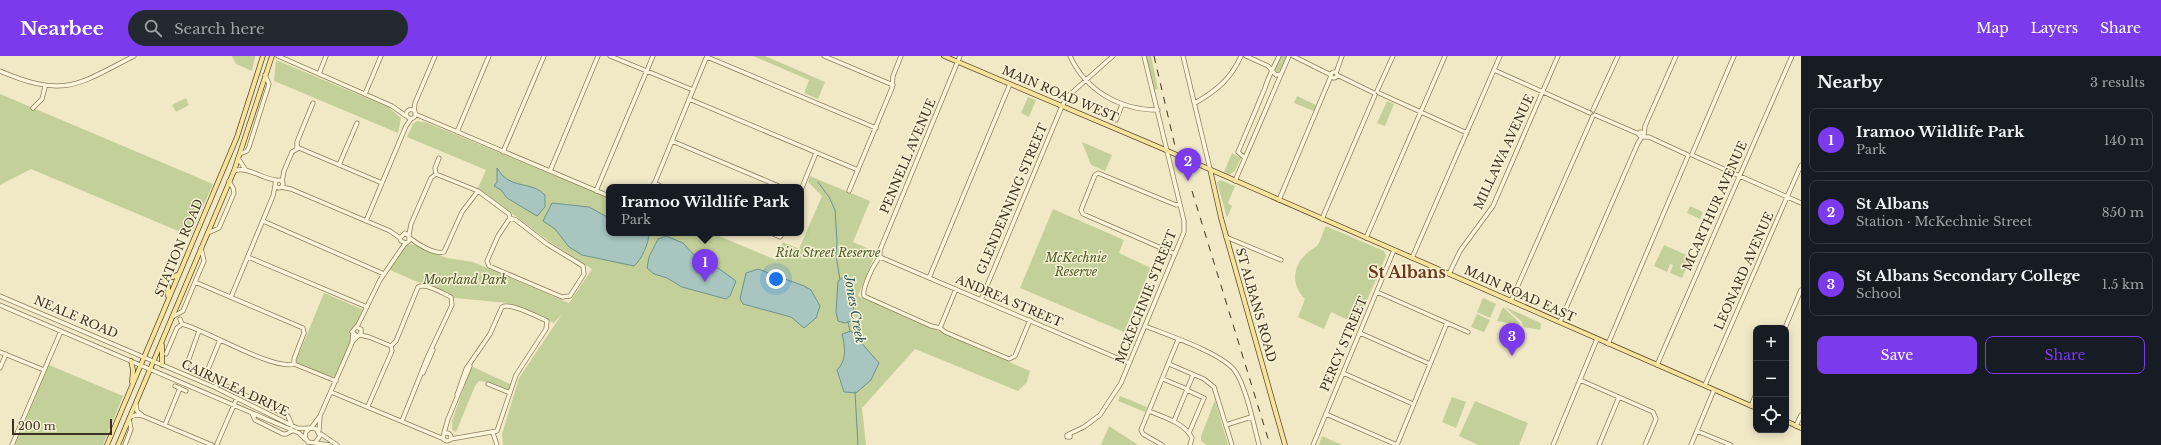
<!DOCTYPE html>
<html lang="en">
<head>
<meta charset="utf-8">
<style>
  :root { --surface:#171b24; --page:#242831; --text:#f1f3f6; --muted:#9ea1a6; --line:#363941; --accent:#7c3aed }
  body { margin:0; font-family:"Libre Baskerville",serif; background:var(--page); color:var(--text) }
  .controls { position:absolute; right:12px; bottom:12px; display:grid; overflow:hidden; border-radius:8px; box-shadow:0 2px 10px #0003 }
  .controls button { width:36px; height:36px; display:grid; place-items:center; padding:0; border:0; border-bottom:1px solid var(--line); background:var(--surface); color:var(--text); font:20px sans-serif }
  .scale { position:absolute; left:12px; bottom:10px; width:100px; box-sizing:border-box; padding-left:4px; border:2px solid #3d311f; border-top:0; font-size:11px; line-height:14px; white-space:nowrap; color:#3d311f; -webkit-text-stroke:3px #f8f2d6; paint-order:stroke }
  .you { position:absolute; left:776px; top:223px; width:14px; height:14px; margin:-10px; border:3px solid #fff; border-radius:50%; background:#1a73e8; box-shadow:0 0 0 6px #1a73e833 }
  .badge { display:grid; place-items:center; width:26px; height:26px; border-radius:50%; background:var(--accent); color:#fff; font-size:13px; font-weight:700 }
  .pin { position:absolute; translate:-50% -33px; filter:drop-shadow(0 1px 2px #0008) }
  .pin::after { content:''; position:absolute; top:21px; width:14px; height:12px; background:inherit; clip-path:polygon(0 0,100% 0,50% 100%) }
  .popup { position:absolute; left:606px; top:128px; width:198px; height:52px; box-sizing:border-box; display:grid; place-content:center; border-radius:8px; background:var(--surface); filter:drop-shadow(0 1px 3px #0005); font-size:13px; white-space:nowrap; color:var(--muted) }
  .popup b { font-size:15px; color:var(--text) }
  .popup::after { content:''; position:absolute; left:50%; top:100%; margin-left:-8px; border:8px solid transparent; border-top-color:var(--surface) }
  .list { margin:0; padding:0; list-style:none }
  h2 { display:flex; justify-content:space-between; align-items:center; height:52px; margin:0; padding:0 16px; font-size:17px }
  h2 small { font-size:13px; font-weight:400; color:var(--muted) }
  .list li { display:grid; grid-template-columns:26px 1fr auto; gap:12px; align-items:center; box-sizing:border-box; height:64px; margin:0 8px 8px; padding:0 8px; border:1px solid var(--line); border-radius:8px }
  .list b { display:block; font-size:15px; white-space:nowrap }
  .list p { margin:0; font-size:13px; white-space:nowrap; color:var(--muted) }
  .list em { font-size:13px; font-style:normal; color:var(--muted) }
  .actions { display:flex; gap:8px; padding:12px 16px }
  .actions a { flex:1; padding:9px 0; border:1px solid var(--accent); border-radius:8px; text-align:center; font-size:14px; color:var(--accent) }
  .actions .main { background:var(--accent); color:#fff }
  .icon { flex:none; width:22px; height:22px; fill:none; stroke:currentColor; stroke-width:2; stroke-linecap:round; stroke-linejoin:round }
  .map { position:relative; flex:none; width:1801px; height:389px; overflow:hidden }
  header { display:flex; align-items:center; gap:24px; box-sizing:border-box; height:56px; padding:0 20px; background:var(--accent); color:#fff }
  header strong { font-size:19px }
  nav { display:flex; gap:22px; margin-inline-start:auto; font-size:14px }
  .search { width:280px; height:36px; background:var(--page); display:flex; align-items:center; gap:10px; box-sizing:border-box; padding:0 14px; border-radius:22px; color:var(--muted); font-size:15px }
  main { display:flex }
  aside { flex:1; background:var(--surface) }
  .map>svg:first-child { display:block }
  .green { fill:#c4d099 }
  .water { fill:#a8c5bf; stroke:#6d948f }
  .lines { fill:none; stroke-linecap:round; stroke-linejoin:round }
  .stream { stroke:#6d948f; stroke-width:1 }
  .minor-casing { stroke:#8e7c5a; stroke-width:5 }
  .major-casing { stroke:#5c492e; stroke-width:5.5 }
  .minor { stroke:#fbf5da; stroke-width:3.5 }
  .major { stroke:#f6e49d; stroke-width:4 }
  .rail { stroke:#3d311f; stroke-width:1; stroke-dasharray:7 7; stroke-linecap:butt }
  .labels { text-anchor:middle; stroke-width:3; stroke-linejoin:round; paint-order:stroke }
  .street-label { font-size:12px; fill:#3d311f; stroke:#f8f2d6 }
  .park-label { font-size:12px; font-style:italic; fill:#475b24; stroke:#f8f2d6 }
  .water-label { font-size:13px; font-style:italic; fill:#2d5b5e; stroke:#f8f2d6 }
  .district-label { font-size:16px; font-weight:bold; fill:#6d361b; stroke:#f8f2d6 }
</style>
</head>
<body>
<header>
<strong>Nearbee</strong>
<div class="search"><svg class="icon" aria-label="search" viewBox="0 0 24 24"><circle cx="10" cy="10" r="6"/><path d="M15 15l6 6"/></svg>Search here</div>
<nav><a>Map</a><a>Layers</a><a>Share</a></nav>
</header>
<main>
<div class="map">
<svg width="1801" height="389" viewBox="0 0 1801 389">
  <rect width="100%" height="100%" fill="#f1e9c6"/>
  <path class="green" d="M232,0h23l-3,15 -16,-7z
    M753,0h12l60,26 -7,17 -14,-6 5,-13z
    M1145,0h6l7,33 -4,1z
    M1280,0h8l-5,12 -6,5 -2,-4z
    M276,4l112,47 13,11 -3,15 -124,-52z
    M0,38l213,90 -23,52 -159,-67 -31,16z
    M1297,40l19,9 -2,6 -20,-8z
    M1028,41l8,3 -7,17 -8,-4z
    M186,42l3,7 -13,7 -4,-7z
    M1387,45l7,3 -9,22 -8,-3z
    M417,65l8,1 184,76v35h103l64,27 7,-18 16,7 23,-53 -14,-14 2,-6 60,25 -17,41 23,10 -18,44 172,75 -3,11 -9,9 -103,-42 -53,59 4,37h-363l-1,-11 17,-56 43,-64 -8,9 -46,-20 -53,-5 -65,-28 15,-24 7,-2 35,14 26,4 96,41 23,-34 -42,-27 -72,-54 8,-18 -79,-33 6,-13z
    M1082,86l30,13 -7,16 -14,-6z
    M1232,97l9,5 -6,13 -6,4 -5,-3z
    M1221,124l14,6 -7,17 4,3 -5,12 -10,-36z
    M1690,150l13,6 -3,7 -13,-6z
    M1053,153l71,31 -5,13 32,15 -27,64 -104,-44z
    M1326,170l58,25 2,5 -29,68 -26,-12 -7,17 -26,-12 7,-18c-14,-14 -13,-32 2,-46 3,-3 7,-5 10,-7 4,-5 6,-15 9,-20z
    M1664,189l27,12 -9,21 -12,-5 3,-8 -3,-1 -3,8 -13,-6z
    M324,237l40,17 -6,12 -7,8v12l-14,32 -4,3 -33,-11 -4,-5z
    M1483,242l13,6 -6,14 -13,-6z
    M1503,251l16,15 1,3 -23,-4z
    M1505,251l36,16 -1,7 -16,-3 -3,-6z
    M1477,258l13,6 -6,12 -13,-5z
    M49,309l74,31 -20,49h-88z
    M473,311l39,18 -3,6 -17,-8 -13,-2 -4,5 -19,46 -4,-2v-9l19,-53z
    M1120,340l27,11 -2,5 -27,-11z
    M1452,341l14,5 -10,26 -14,-6z
    M1215,344l13,45h-21l-6,-4v-5z
    M1475,345l53,22 -9,22h-41l-19,-9z
    M1109,370l29,19h-37z
    M1322,380l20,9h-23z"/>
  <path class="water" d="M497,112c2,2 3,5 5,7 12,13 31,7 43,20v12l-8,9 -30,-18 -6,-8 -7,-4 3,-4z
    M552,147l37,4 20,11v15h40c0,10 -7,26 -15,33l-52,-11 -13,-8 -14,-18 -12,-8z
    M666,180l17,7 23,25h12l18,13 -6,15 -4,3 -44,-12 -15,-9 -13,-4 -7,-6 2,-11 9,-18z
    M758,213l46,17 7,4 9,16 -4,12 -12,10 -13,-11 -48,-13 -3,-5 6,-26z
    M843,221h5c1,14 10,32 3,44l-6,2 -7,-2 -2,-9 2,-31z
    M851,275l28,32 -8,17 -15,13 -12,-1 -7,-22c10,-10 8,-23 5,-36z"/>
  <g class="lines">
    <path class="stream" d="M818,126l11,15 6,13 2,32 -1,13 4,25
      M848,266l2,9
      M855,336l3,53"/>
    <g class="minor-casing">
      <path id="minor" d="M278,0l114,50 14,10
        M610,0l83,34
        M824,0l69,29
        M1070,0c16,35 50,54 88,54
        M1183,0l27,113
        M1246,0l22,10 8,9 5,-1
        M1293,0l38,19
        M707,1l169,71
        M1494,14l96,43
        M0,15c64,27 76,15 134,-15
        M1331 19a3 3 0 1 1 6 0a3 3 0 1 1-6 0Z
        M1336,17l6,-17
        M319,18l7,-18
        M1337,19l37,18
        M1377,35l16,-35
        M1379,37l88,40
        M365,38l16,-38
        M689,43l169,71
        M1195,47c21,-12 36,-24 46,-47
        M33,52l9,-9 3,-12
        M406.5 58a4.5 4.5 0 1 1 9 0a4.5 4.5 0 1 1-9 0Z
        M1593,54l25,-54
        M414,55l1,-8 20,-47
        M415,58l194,82
        M1595,59l44,19
        M1116,64l6,-15
        M457,76l32,-76
        M1644,77l-4,-1 -1,3 2,2 3,-2 1,-9 31,-70
        M1643,81h6l39,18
        M672,85l109,46
        M297,92v-6l16,-39
        M503,96l41,-96
        M240,98l7,-3 2,-4 20,-63 -4,-9
        M1692,98l42,-98
        M1692,99l109,48
        M238,102l7,11
        M1245,102l-7,-6 27,-64c3,-11 9,-21 14,-32
        M339,109l18,-42
        M234,115c14,-5 28,8 42,9
        M550,115l48,-115
        M436,118l-1,-6 4,-10
        M275 128a4 4 0 1 1 8 0a4 4 0 1 1-8 0Z
        M1235,125l54,-125
        M282,126l2,-11 8,-19 7,-4 83,35
        M654,127l9,4
        M281,131l10,2 99,42 10,7
        M653,131l54,-131
        M801,134l15,-37
        M596,135l57,-135
        M849,135l43,-103 1,-12 8,-20
        M1279,144l52,-124
        M510,162l6,2 31,24 36,22 1,8 -14,22 -8,1 -73,-31 -2,-5 11,-25z
        M1322,163l53,-124
        M263,165l121,53
        M366,165l40,-95 5,-7
        M208,177l11,-5 15,-35 -1,-5 -4,-7
        M771,177l9,4 3,-4
        M409,179l2,-11 20,-46 5,-4 42,17 31,23 1,4
        M1226,181l55,23
        M410,182c7,6 25,17 34,14l18,-40 16,-21
        M1366,182l79,-182
        M1175,198l-92,-40 -2,-4 14,-35 3,-2 78,32 3,-1
        M248,201l119,50
        M880,201l249,106
        M880,201c-6,6 -18,31 -16,39l67,30 9,2 5,4 64,27 6,-3 15,-36
        M880,201v-7l80,-194
        M1412,202l88,-202
        M1449,218l11,-23 33,-45 65,-150
        M929,222l81,-194
        M195,226l108,46 1,5 -10,26v5l42,17
        M1377,236l91,40
        M0,240l214,91 83,41c6,1 13,-1 19,1l4,7 -5,7 -7,-1 -3,-5 1,-5 4,-4
        M231,241l42,-101 2,-10
        M981,244l81,-194 5,-9 46,-41
        M1511,245l82,-185
        M0,249l299,128 6,6
        M172,261l11,-6 12,-29 9,-21 -3,-13
        M180,263l2,5c24,6 92,47 112,40
        M1560,266l78,-179 4,-6
        M1145,270c22,9 77,27 90,45 11,15 19,55 24,74
        M357,271l23,-47 24,-35 5,-4v-5l-4,-3 -5,5 1,3 5,2
        M940,272l16,-39
        M1785,272l16,-38
        M199,275l-13,36 14,8 6,-1 14,-34
        M1360,277l70,31
        M360,279l9,2 22,9 1,5 -24,55
        M352,286l9,-9v-4l-5,-2 -4,5 5,4
        M1608,288l80,-188
        M391,290l5,-5 22,-54c9,-4 24,6 33,10l1,8 -24,51 -26,65
        M0,296l44,18
        M166,298l11,-26 5,-4
        M1169,308l35,15 10,8 18,58
        M1657,309l135,-309
        M0,312l6,-14
        M423,317l10,-23
        M1343,317l70,31
        M1163,323l24,10
        M1580,324l73,32 3,7 -11,26
        M488,328l22,9
        M1705,329l96,-220
        M175,330l11,5
        M214,331l4,-3 6,1 64,31 4,10
        M1187,334l17,8 -15,35
        M331,336l113,47
        M136,348l1,7 5,4
        M1751,350l5,-12
        M1149,355c14,6 36,12 43,27l-2,7
        M252,357l3,7 28,14h3l6,-3
        M1326,358l71,31 50,-122
        M130,361l6,-2 7,1 69,29
        M1174,365l19,-46
        M165,369l15,-37
        M1226,369l25,-8
        M1796,370l5,-11
        M311,372l9,-12 32,-73 1,-9
        M319,375l1,-14
        M1697,375l34,14
        M443 381a4 4 0 1 1 8 0a4 4 0 1 1-8 0Z
        M444,377l4,-14 22,-53
        M493,377l4,12
        M321,378l16,11
        M1069,378l15,-7 16,-12 21,-32 63,-151v-11l-40,-165
        M1067,379h3v2h-3z
        M451,383l46,-8 19,-56 30,-46 1,-8c-9,-4 -37,-19 -45,-14l-12,27 -24,35 -9,26
        M316,387l14,2
        M217,388l20,-46
        M12,389l49,-114
        M125,389l6,-16 -2,-10
        M1162,389l-19,-11 -2,-4 37,-90
        M1313,389l81,-195
        M1553,389l44,-106
        M1599,389l20,-48
        M1691,389l23,-55"/>
    </g>
    <g class="major-casing">
      <path id="major" d="M944,0l217,92 595,260
        M1210,113l11,49 64,227
        M165,221h8l6,-3
        M165,225l3,6v9
        M162,289v20
        M131,305l2,9 -1,12
        M1786,365l15,7
        M107,389l130,-308 26,-81
        M118,389l116,-274 38,-115"/>
    </g>
    <use href="#minor" class="minor"/>
    <use href="#major" class="major"/>
    <path class="rail" d="M1154,0l21,90
      M1192,135l78,254"/>
  </g>
  <g class="labels">
    <g class="street-label">
      <text transform="translate(1060 38) rotate(23)" y="4">MAIN ROAD WEST</text>
      <text transform="translate(1504 96) rotate(-65)" y="4">MILLAWA AVENUE</text>
      <text transform="translate(908 100) rotate(-67)" y="4">PENNELL AVENUE</text>
      <text transform="translate(1012 143) rotate(-67)" y="4">GLENDENNING STREET</text>
      <text transform="translate(1715 150) rotate(-66)" y="4">MCARTHUR AVENUE</text>
      <text transform="translate(179 192) rotate(-67)" y="4">STATION ROAD</text>
      <text transform="translate(1744 215) rotate(-66)" y="4">LEONARD AVENUE</text>
      <text transform="translate(1520 238) rotate(24)" y="4">MAIN ROAD EAST</text>
      <text transform="translate(1146 241) rotate(-68)" y="4">MCKECHNIE STREET</text>
      <text transform="translate(1009 245) rotate(23)" y="4">ANDREA STREET</text>
      <text transform="translate(1256 249) rotate(74)" y="4">ST ALBANS ROAD</text>
      <text transform="translate(76 261) rotate(23)" y="4">NEALE ROAD</text>
      <text transform="translate(1344 288) rotate(-67)" y="4">PERCY STREET</text>
      <text transform="translate(235 332) rotate(25)" y="4">CAIRNLEA DRIVE</text>
    </g>
    <g class="park-label">
      <text x="828" y="201">Rita Street Reserve</text>
      <text x="1076" y="206">McKechnie<tspan x="1076" dy="14">Reserve</tspan></text>
      <text x="465" y="228">Moorland Park</text>
    </g>
    <g class="water-label">
      <text transform="translate(855 253) rotate(80)" y="5">Jones Creek</text>
    </g>
    <g class="district-label">
      <text x="1407" y="222">St Albans</text>
    </g>
  </g>
</svg>
<div class="controls">
<button>+</button>
<button>−</button>
<button><svg class="icon" aria-label="locate" viewBox="0 0 24 24"><circle cx="12" cy="12" r="6"/><path d="M12 2v4M12 18v4M2 12h4M18 12h4"/></svg></button>
</div>
<div class="scale">200 m</div>
<div class="you"></div>
<div class="pin badge" style="left:705px;top:226px">1</div>
<div class="popup"><b>Iramoo Wildlife Park</b>Park</div>
<div class="pin badge" style="left:1188px;top:125px">2</div>
<div class="pin badge" style="left:1512px;top:300px">3</div>
</div>
<aside>
<h2>Nearby<small>3 results</small></h2>
<ul class="list">
<li><span class="badge">1</span><div><b>Iramoo Wildlife Park</b><p>Park</p></div><em>140 m</em></li>
<li><span class="badge">2</span><div><b>St Albans</b><p>Station · McKechnie Street</p></div><em>850 m</em></li>
<li><span class="badge">3</span><div><b>St Albans Secondary College</b><p>School</p></div><em>1.5 km</em></li>
</ul>
<div class="actions"><a class="main">Save</a><a>Share</a></div>
</aside>
</main>
</body>
</html>
